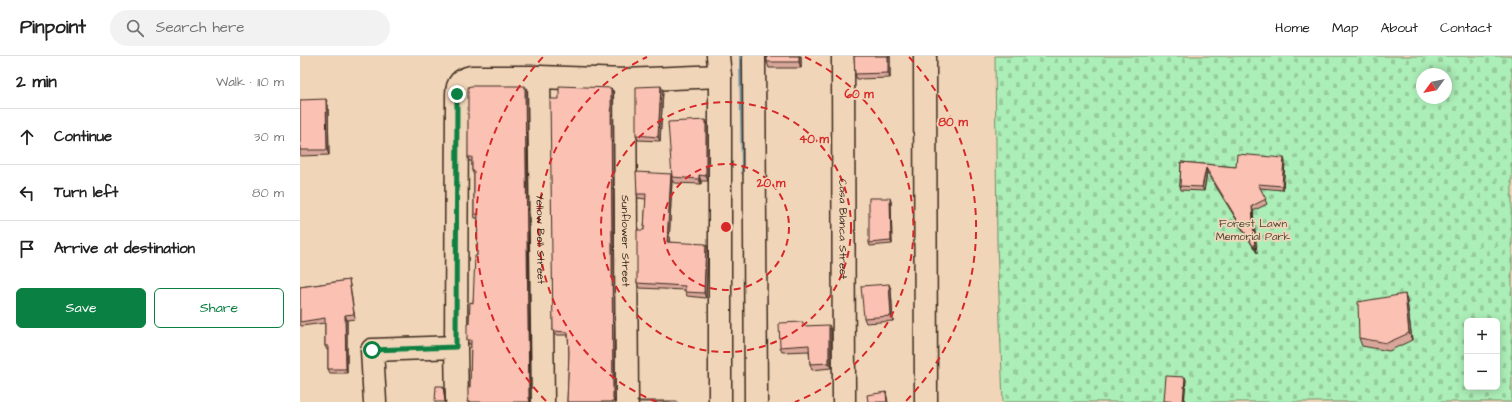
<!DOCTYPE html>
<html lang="en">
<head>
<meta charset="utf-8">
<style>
  :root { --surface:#fff; --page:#f2f2f2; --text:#222; --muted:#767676; --line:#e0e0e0; --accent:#0b8043 }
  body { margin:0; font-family:"Architects Daughter",sans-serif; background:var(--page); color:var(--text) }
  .controls { position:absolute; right:12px; bottom:12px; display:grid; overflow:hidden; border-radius:6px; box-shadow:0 2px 10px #0003 }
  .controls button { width:36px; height:36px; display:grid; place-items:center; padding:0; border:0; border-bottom:1px solid var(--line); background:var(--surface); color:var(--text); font:20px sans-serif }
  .compass { position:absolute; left:1116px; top:12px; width:36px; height:36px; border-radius:50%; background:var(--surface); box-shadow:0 2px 10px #0003; rotate:237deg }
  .stop { position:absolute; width:12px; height:12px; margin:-9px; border:3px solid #0b8043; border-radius:50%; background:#fff }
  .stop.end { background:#0b8043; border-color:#fff; box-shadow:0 1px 4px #0008 }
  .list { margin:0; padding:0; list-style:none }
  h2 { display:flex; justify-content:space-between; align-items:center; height:52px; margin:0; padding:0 16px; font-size:17px }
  h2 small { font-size:13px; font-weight:400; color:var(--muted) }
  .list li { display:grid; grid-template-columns:26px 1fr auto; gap:12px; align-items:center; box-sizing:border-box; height:56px; padding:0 16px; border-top:1px solid var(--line) }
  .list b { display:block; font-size:15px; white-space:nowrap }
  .list em { font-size:13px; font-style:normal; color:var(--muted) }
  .actions { display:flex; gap:8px; padding:12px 16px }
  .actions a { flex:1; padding:9px 0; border:1px solid var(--accent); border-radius:6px; text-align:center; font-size:14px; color:var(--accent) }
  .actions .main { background:var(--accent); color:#fff }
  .icon { flex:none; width:22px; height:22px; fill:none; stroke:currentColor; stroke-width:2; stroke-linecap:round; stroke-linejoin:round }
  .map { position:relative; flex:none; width:1212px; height:346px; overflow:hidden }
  header { display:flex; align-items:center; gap:24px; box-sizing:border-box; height:56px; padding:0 20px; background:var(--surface); border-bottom:1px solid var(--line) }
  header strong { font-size:19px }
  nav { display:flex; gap:22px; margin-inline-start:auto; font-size:14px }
  .search { width:280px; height:36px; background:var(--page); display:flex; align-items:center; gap:10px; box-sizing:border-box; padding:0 14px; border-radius:22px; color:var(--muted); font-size:15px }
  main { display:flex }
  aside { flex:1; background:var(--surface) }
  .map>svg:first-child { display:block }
  .cemetery { fill:url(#cemetery-stones); stroke:#748c6a; fill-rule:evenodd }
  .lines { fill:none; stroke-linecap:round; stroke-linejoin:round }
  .stream { stroke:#7393a1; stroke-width:6 }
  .minor-casing { stroke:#3b2a1e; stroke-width:25 }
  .minor { stroke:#f1d5b8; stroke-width:22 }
  .wall { fill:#d8a69a; stroke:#3b2a1e }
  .shaded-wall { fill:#b0877d; stroke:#3b2a1e }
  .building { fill:#fbc1b3; stroke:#3b2a1e }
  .route { stroke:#0b8043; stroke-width:5 }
  .ring { fill:none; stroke:#d62828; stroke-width:2; stroke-dasharray:7 5 }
  .labels { text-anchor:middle; stroke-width:3.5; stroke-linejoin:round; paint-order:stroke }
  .park-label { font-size:11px; fill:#4c4735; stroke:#f1d5b8 }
  .street-label { font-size:11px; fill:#3b2a1e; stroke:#f1d5b8 }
  .centre { fill:#d62828; stroke:#f1d5b8; stroke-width:2 }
  .ring-label { font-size:12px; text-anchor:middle; font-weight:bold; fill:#d62828; stroke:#f1d5b8; stroke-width:3.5; stroke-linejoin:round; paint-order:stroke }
</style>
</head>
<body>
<header>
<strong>Pinpoint</strong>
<div class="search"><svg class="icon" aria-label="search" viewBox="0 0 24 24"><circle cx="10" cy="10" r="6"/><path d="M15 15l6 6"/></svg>Search here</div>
<nav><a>Home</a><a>Map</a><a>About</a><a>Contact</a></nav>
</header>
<main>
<aside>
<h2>2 min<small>Walk · 110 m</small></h2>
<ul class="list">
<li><svg class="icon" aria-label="ahead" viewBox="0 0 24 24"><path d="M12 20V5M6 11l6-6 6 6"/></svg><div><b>Continue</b></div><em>30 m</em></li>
<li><svg class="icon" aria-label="left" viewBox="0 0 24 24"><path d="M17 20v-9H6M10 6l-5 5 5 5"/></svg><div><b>Turn left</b></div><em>80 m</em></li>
<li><svg class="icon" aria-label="arrive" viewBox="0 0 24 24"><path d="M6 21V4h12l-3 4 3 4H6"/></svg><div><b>Arrive at destination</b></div></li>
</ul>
<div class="actions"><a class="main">Save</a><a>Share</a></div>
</aside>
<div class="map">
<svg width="1212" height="346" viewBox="0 0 1212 346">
  <defs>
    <pattern id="cemetery-stones" width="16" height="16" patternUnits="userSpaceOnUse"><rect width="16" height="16" fill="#aceeb7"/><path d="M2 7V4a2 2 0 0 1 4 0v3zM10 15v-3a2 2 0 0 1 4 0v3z" fill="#95cc9d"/></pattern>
  </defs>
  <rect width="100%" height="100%" fill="#f1d5b8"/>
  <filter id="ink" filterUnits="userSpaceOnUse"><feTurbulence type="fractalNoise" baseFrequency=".025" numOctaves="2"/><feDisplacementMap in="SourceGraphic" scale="8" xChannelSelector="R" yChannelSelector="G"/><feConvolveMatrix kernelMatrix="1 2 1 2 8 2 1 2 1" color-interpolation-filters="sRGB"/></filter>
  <g filter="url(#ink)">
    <path class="cemetery" d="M695,0h517v346h-509l-6,-159zM1122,18h24v24h-24zM1167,265h30v66h-30z"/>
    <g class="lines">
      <path class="stream" d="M442,0l2,116"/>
      <g class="minor-casing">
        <g id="minor">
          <path d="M418,0l2,20v326"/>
          <path d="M454,0l2,346"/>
          <path id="s1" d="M543,0l1,346"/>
          <path d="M625,0l1,346"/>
          <path id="s2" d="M239,21l4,325"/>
          <path id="s3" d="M325,24l2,322"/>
          <path d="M75,346l-3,-52 84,-3"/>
          <path d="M157,346l-1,-55 1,-253c0,-10 4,-15 14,-17h68l86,3 95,-4"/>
        </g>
      </g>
      <use href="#minor" class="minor"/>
    </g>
    <path class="wall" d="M467,0h34v12h-32l-2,-6z
      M554,0h36v22l-33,1 -2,-5z
      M225,30l2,4 3,312 -60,-15 1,-43h-2l-2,-4 6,-37 4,-47 1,-38h-3l-1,-4v-39l-2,-4v-10h-3l-1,-4z
      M311,32l2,4 2,310h-48l2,-49 -1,-18h-13l-2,-4 6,-232z
      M363,35l-3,50 -22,-1 -2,-5z
      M0,44l28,5 1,50 -29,1z
      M408,69v56h-7v3l-27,-1 -2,-3 -3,62 39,6 -2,50 -19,-2 -2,-6 -46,-2 -2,-5 7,-53 2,-31 -8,-1 -1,-4 34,-20 1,2z
      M984,102l1,4 -2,28 -23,-2 7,16 -14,7 4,42 -50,-81 -3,19 -23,-1 -1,-4 1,-24 55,5z
      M591,145l1,43 -22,2 -1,-3z
      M49,224l1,5 5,34 -8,1v53h-17l-2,-4v-19h-1l-2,-4v-23l-24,3 -1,-2v-37z
      M591,233l2,32 -27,2 -2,-5z
      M1107,245l5,39 -23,11 -27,-5 -3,-8z
      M505,270l26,4v38l-19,2 -2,-6 -1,-13 -27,1 -2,-5z
      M885,321l1,3 -2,22h-20v-1z"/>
    <path class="shaded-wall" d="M499,0h2v12l-2,-6z
      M588,0h2v22l-2,-5z
      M225,30l2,4 3,312 -1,-4z
      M361,30l2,5 -3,50 -2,-4z
      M311,32l2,4 2,310 -2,-3z
      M26,43l2,6 1,50 -2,-5z
      M406,64l2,5v56l-2,-5z
      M984,102l1,4 -2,28 -1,-4z
      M906,112l1,4 -3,19 -2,-4z
      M371,118l1,6 -3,66 -2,-4z
      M399,119l2,6v3l-2,-5z
      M590,142l1,3 1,43 -1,-3z
      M952,150l1,5 4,42 -2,-4z
      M406,188l2,4 -2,50 -2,-5z
      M589,228l2,5 2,32 -2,-5z
      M1105,238l2,7 5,39 -3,-7z
      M45,259l2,5v53l-1,-4z
      M529,269l2,5v38l-2,-5z
      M885,321l1,3 -2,22h-1z
      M143,330l1,3 2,13h-1z
      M586,336l2,10h-1z"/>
    <path class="building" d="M467,0h32v6h-32z
      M554,0h34v17l-33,1z
      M171,30h54l4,312 1,4h-63l1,-4v-11h2l1,-47h-4v-16h2l1,-22 3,1 2,-47h2l1,-42h-4v-43h-2v-14h-4v-70z
      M259,30l52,2 2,311 1,3h-47l2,-49 -1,-21 -15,-1 -3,-232h9z
      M361,30l-3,51 -22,-2v-48z
      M26,43l1,51h-27v-50z
      M406,64v56l-7,-1v4l-27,-2 -4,-55z
      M937,98l47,4 -2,28 -24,-2 8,15 -14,7 3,43 -49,-81 -4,19 -22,-1 1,-24 55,5z
      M336,116l35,2 -4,68 39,2 -2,49 -19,-1v-6l-48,-3v-53h7l2,-36h-9z
      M569,142h21l1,43 -22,2z
      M49,224l5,34 -9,1 1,54h-18v-23h-3v-28l-25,4v-35z
      M589,228l2,32 -27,2 -3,-32z
      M1105,238l4,39 -22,10 -28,-5 -1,-36z
      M503,266v4l26,-1v38l-19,1 -1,-19 -29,2 -1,-24z
      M866,320l19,1 -2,25 -19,-1z
      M136,330h7l2,16h-10z
      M586,336l1,10h-19l-1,-7z
      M337,345h40v1h-40z"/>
  </g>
  <g class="lines" filter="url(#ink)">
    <path class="route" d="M72,294l84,-3 1,-253"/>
  </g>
  <g class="ring">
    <circle cx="426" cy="171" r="63"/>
    <circle cx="426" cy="171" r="125"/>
    <path d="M357 346A188 188 0 0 1 347 1M505 1A188 188 0 0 1 495 346"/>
    <path d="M246 345A250 250 0 0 1 243 1M609 1A250 250 0 0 1 606 345"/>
  </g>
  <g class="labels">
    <g class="park-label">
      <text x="953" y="171">Forest Lawn<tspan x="953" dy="13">Memorial Park</tspan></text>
    </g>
    <g class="street-label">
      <text dy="4" stroke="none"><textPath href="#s1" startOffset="173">Casa Blanca Street</textPath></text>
      <text dy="4" stroke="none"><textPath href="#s2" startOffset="162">Yellow Bell Street</textPath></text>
      <text dy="4" stroke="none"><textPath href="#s3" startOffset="161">Sunflower Street</textPath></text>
    </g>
  </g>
  <circle cx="426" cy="171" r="6" class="centre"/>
  <g class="ring-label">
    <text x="559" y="42">60 m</text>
    <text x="653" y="70">80 m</text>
    <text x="514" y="87">40 m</text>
    <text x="471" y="131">20 m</text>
  </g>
</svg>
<div class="controls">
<button>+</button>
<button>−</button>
</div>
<svg class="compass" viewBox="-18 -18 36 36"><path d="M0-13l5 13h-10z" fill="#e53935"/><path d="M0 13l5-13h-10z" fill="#767676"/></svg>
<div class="stop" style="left:72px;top:294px"></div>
<div class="stop end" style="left:157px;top:38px"></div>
</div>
</main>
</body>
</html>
